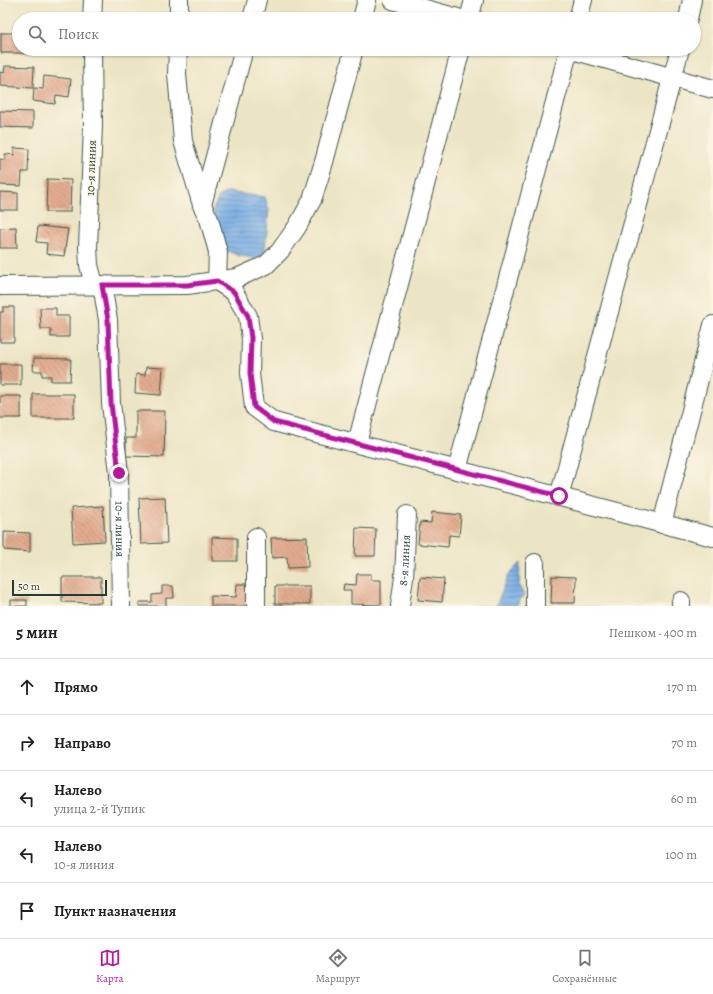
<!DOCTYPE html>
<html lang="ru">
<head>
<meta charset="utf-8">
<style>
  :root { --surface:#fff; --page:#f2f2f2; --text:#202124; --muted:#757577; --line:#e0e0e0; --accent:#b5179e }
  body { margin:0; font-family:Alegreya,serif; background:var(--page); color:var(--text) }
  .scale { position:absolute; left:12px; bottom:10px; width:95px; box-sizing:border-box; padding-left:4px; border:2px solid #1f3d34; border-top:0; font-size:11px; line-height:14px; white-space:nowrap; color:#1f3d34; -webkit-text-stroke:3px #fcf5e5; paint-order:stroke }
  .stop { position:absolute; width:12px; height:12px; margin:-9px; border:3px solid #b5179e; border-radius:50%; background:#fff }
  .stop.end { background:#b5179e; border-color:#fff; box-shadow:0 1px 4px #0008 }
  .list { margin:0; padding:0; list-style:none }
  h2 { display:flex; justify-content:space-between; align-items:center; height:52px; margin:0; padding:0 16px; font-size:17px }
  h2 small { font-size:13px; font-weight:400; color:var(--muted) }
  .list li { display:grid; grid-template-columns:26px 1fr auto; gap:12px; align-items:center; box-sizing:border-box; height:56px; padding:0 16px; border-top:1px solid var(--line) }
  .list b { display:block; font-size:15px; white-space:nowrap }
  .list p { margin:0; font-size:13px; white-space:nowrap; color:var(--muted) }
  .list em { font-size:13px; font-style:normal; color:var(--muted) }
  .icon { flex:none; width:22px; height:22px; fill:none; stroke:currentColor; stroke-width:2; stroke-linecap:round; stroke-linejoin:round }
  .map { position:relative; flex:none; width:713px; height:606px; overflow:hidden }
  .search { position:absolute; background:var(--surface); box-shadow:0 1px 3px #0004; left:12px; right:12px; top:12px; height:44px; display:flex; align-items:center; gap:10px; box-sizing:border-box; padding:0 14px; border-radius:22px; color:var(--muted); font-size:15px }
  .sheet { height:332px; background:var(--surface) }
  nav { display:flex; justify-content:space-around; align-items:center; box-sizing:border-box; height:56px; border-top:1px solid var(--line); background:var(--surface); font-size:11px; color:var(--muted) }
  nav a { display:grid; justify-items:center; gap:2px }
  nav .on { color:var(--accent) }
  .map>svg:first-child { display:block }
  .water { fill:url(#water-rules); stroke:#4b748c }
  .building { fill:url(#building-back-hatch) }
  .lines { fill:none; stroke-linecap:round; stroke-linejoin:round }
  .minor-casing { stroke:#3e564a; stroke-width:20 }
  .minor { stroke:#fff; stroke-width:18 }
  .route { stroke:#b5179e; stroke-width:5 }
  .labels { text-anchor:middle; stroke-width:3; stroke-linejoin:round; paint-order:stroke }
  .street-label { font-size:12px; fill:#1f3d34; stroke:#fcf5e5 }
</style>
</head>
<body>
<div class="map">
<svg width="713" height="606" viewBox="0 0 713 606">
  <defs>
    <pattern id="water-rules" width="6" height="5" patternUnits="userSpaceOnUse"><rect width="6" height="5" fill="#77ace4"/><path d="M0 2.5h6" fill="none" stroke="#618dba"/></pattern>
    <pattern id="building-back-hatch" width="6" height="6" patternUnits="userSpaceOnUse"><rect width="6" height="6" fill="#e3ac8f"/><path d="M-1 5l2 2M0 0l6 6M5-1l2 2" fill="none" stroke="#b78d76"/></pattern>
  </defs>
  <rect width="100%" height="100%" fill="#fcf5e5"/>
  <filter id="ink" filterUnits="userSpaceOnUse"><feTurbulence type="fractalNoise" baseFrequency=".025" numOctaves="2"/><feDisplacementMap in="SourceGraphic" scale="8" xChannelSelector="R" yChannelSelector="G"/><feConvolveMatrix kernelMatrix="1 2 1 2 8 2 1 2 1" color-interpolation-filters="sRGB"/></filter>
  <filter id="wash" filterUnits="userSpaceOnUse"><feTurbulence type="fractalNoise" baseFrequency=".012" numOctaves="4" result="noise"/><feDisplacementMap in="SourceGraphic" scale="16" xChannelSelector="R" yChannelSelector="G"/><feGaussianBlur stdDeviation="0.9" result="paint"/><feColorMatrix in="noise" values="0 0 0 0 0 0 0 0 0 0 0 0 0 0 0 0 0 1.4 0 .05"/><feComposite in="paint" operator="in"/></filter>
  <g filter="url(#wash)">
    <rect width="100%" height="100%" fill="#ece5c5"/>
    <path class="water" d="M228,192l37,5 4,13 -5,49 -24,-3 -13,-5 -14,-41 6,-14z
      M520,563l-1,23 5,9 -5,6 -2,5h-21l13,-32z"/>
    <g id="blocks">
      <path class="building" d="M40,16l22,2v1h-22z
        M1,33h18v16h9v4h-27z
        M5,66l29,1 -1,21 -33,-2v-14l4,1z
        M44,76l27,3 -2,18 -13,-2 -1,9 -22,-3 1,-13 9,1z
        M0,111l33,1v16l-33,-1z
        M14,148l15,1 -1,23h-6l-1,14 -21,-1v-26l5,1v-6l9,1z
        M47,179l24,1 -1,32h-24z
        M0,192l18,1v17h-18z
        M38,226l30,3 -4,27 -18,-2 1,-11 -11,-1z
        M16,227l1,21h-17v-20z
        M3,307h11v35h-14v-30h3z
        M40,308h16v8h13v21h-18v-8h-10z
        M34,358l37,1 -1,22h-19v-5h-9v-5h-9z
        M0,364h21v21h-21z
        M146,367l17,1 -2,27 -26,-2 1,-19 9,1z
        M33,394h41v24h-41z
        M0,396h21v22h-21z
        M136,411h29l-1,46 -38,-1v-18h10z
        M165,497l2,46 -26,1 -2,-46z
        M103,506l2,35 -32,2 -2,-35z
        M432,512l29,3 -2,21 -10,-1 -1,12 -30,-3 2,-22 11,1z
        M356,528l20,1 -1,27h-20z
        M4,532l26,1v19l-26,-2z
        M212,537l25,1v23h-25z
        M307,537l1,30 -20,1 -1,-11 -15,1 -1,-20z
        M357,574h14v6h10v25l-30,-1v-14h-8l1,-6 12,1z
        M552,576l24,1 -1,26h-24z
        M62,577h39v26l-39,-1z
        M420,577l24,2 -2,23 -24,-2z
        M237,584h13l-1,22h-38v-10l25,1z
        M162,586h11l1,12h-8v8h-27v-4h13v-7l10,-1z
        M275,586h35v18h-35z
        M11,600h16v6h-16z"/>
    </g>
  </g>
  <g filter="url(#ink)">
    <use href="#blocks" fill-opacity="0" stroke="#3e564a" stroke-width="1"/>
    <g class="lines">
      <g class="minor-casing">
        <g id="minor">
          <path d="M393,0l68,19"/>
          <path d="M92,19l1,-19"/>
          <path d="M179,19v-19"/>
          <path d="M252,19l5,-19"/>
          <path d="M362,19l5,-19"/>
          <path d="M469,19l5,-19"/>
          <path d="M578,19l5,-19"/>
          <path d="M688,19l4,-19"/>
          <path d="M92,49l1,77 -5,121 1,18 5,20"/>
          <path d="M178,49l-1,25 6,67 19,64"/>
          <path d="M217,281l17,11 14,24 3,23 -1,34 4,34 20,15 439,115"/>
          <path d="M217,281l1,-29 -9,-33 -7,-14 42,-156"/>
          <path id="s1" d="M102,285l6,35 3,83 8,70 2,133"/>
          <path d="M0,286l187,-1 50,-7 29,-13 14,-14 17,-24 15,-27 12,-38 30,-113"/>
          <path d="M357,443l104,-394"/>
          <path d="M457,470l112,-421 144,40"/>
          <path d="M559,497l121,-448"/>
          <path d="M662,524l51,-199"/>
          <path d="M256,606v-69"/>
          <path id="s2" d="M400,606l4,-29 3,-62"/>
          <path d="M535,606v-43"/>
          <path d="M681,606v-5"/>
        </g>
      </g>
      <use href="#minor" class="minor"/>
    </g>
  </g>
  <g class="lines" filter="url(#ink)">
    <path class="route" d="M119,473l-8,-70 -3,-83 -6,-35h85l30,-4 17,11 14,24 3,22 -1,35 4,34 20,15 285,74"/>
  </g>
  <g class="labels">
    <g class="street-label">
      <text transform="translate(91 168) rotate(-88)" y="4">10-я линия</text>
      <text dy="4" stroke="none"><textPath href="#s1" startOffset="245">10-я линия</textPath></text>
      <text dy="4" stroke="none"><textPath href="#s2" startOffset="46">8-я линия</textPath></text>
    </g>
  </g>
</svg>
<div class="scale">50 m</div>
<div class="stop" style="left:559px;top:496px"></div>
<div class="stop end" style="left:119px;top:473px"></div>
<div class="search"><svg class="icon" aria-label="search" viewBox="0 0 24 24"><circle cx="10" cy="10" r="6"/><path d="M15 15l6 6"/></svg>Поиск</div>
</div>
<section class="sheet">
<h2>5 мин<small>Пешком · 400 m</small></h2>
<ul class="list">
<li><svg class="icon" aria-label="ahead" viewBox="0 0 24 24"><path d="M12 20V5M6 11l6-6 6 6"/></svg><div><b>Прямо</b></div><em>170 m</em></li>
<li><svg class="icon" aria-label="right" viewBox="0 0 24 24"><path d="M7 20v-9h11M14 6l5 5-5 5"/></svg><div><b>Направо</b></div><em>70 m</em></li>
<li><svg class="icon" aria-label="left" viewBox="0 0 24 24"><path d="M17 20v-9H6M10 6l-5 5 5 5"/></svg><div><b>Налево</b><p>улица 2-й Тупик</p></div><em>60 m</em></li>
<li><svg class="icon" aria-label="left" viewBox="0 0 24 24"><path d="M17 20v-9H6M10 6l-5 5 5 5"/></svg><div><b>Налево</b><p>10-я линия</p></div><em>100 m</em></li>
<li><svg class="icon" aria-label="arrive" viewBox="0 0 24 24"><path d="M6 21V4h12l-3 4 3 4H6"/></svg><div><b>Пункт назначения</b></div></li>
</ul>
</section>
<nav>
<a class="on"><svg class="icon" aria-label="map" viewBox="0 0 24 24"><path d="M3 6l6-2 6 2 6-2v14l-6 2-6-2-6 2zM9 4v14M15 6v14"/></svg>Карта</a>
<a><svg class="icon" aria-label="directions" viewBox="0 0 24 24"><path d="M12 3l9 9-9 9-9-9zM9 14v-3h6M13 9l2 2-2 2"/></svg>Маршрут</a>
<a><svg class="icon" aria-label="saved" viewBox="0 0 24 24"><path d="M7 4h10v16l-5-4-5 4z"/></svg>Сохранённые</a>
</nav>
</body>
</html>
